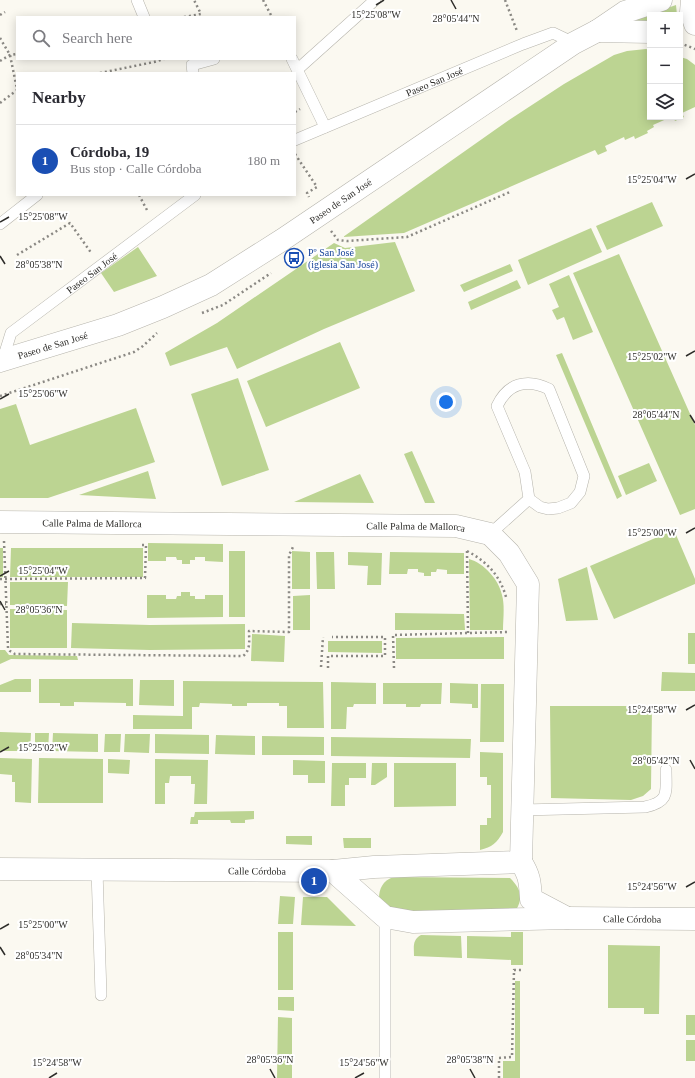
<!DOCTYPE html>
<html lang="en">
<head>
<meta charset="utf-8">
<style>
  :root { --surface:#fff; --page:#f7f7f7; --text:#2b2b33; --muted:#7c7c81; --line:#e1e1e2; --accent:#111827 }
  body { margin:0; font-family:"Times New Roman",serif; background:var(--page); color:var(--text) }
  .controls { position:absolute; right:12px; top:12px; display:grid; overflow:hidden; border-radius:0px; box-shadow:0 2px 10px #0003 }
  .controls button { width:36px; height:36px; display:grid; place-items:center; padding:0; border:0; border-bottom:1px solid var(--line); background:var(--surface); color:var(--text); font:20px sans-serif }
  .you { position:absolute; left:446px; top:402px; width:14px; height:14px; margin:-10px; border:3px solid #fff; border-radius:50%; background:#1a73e8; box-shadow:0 0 0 6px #1a73e833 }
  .badge { display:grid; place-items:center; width:26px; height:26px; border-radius:50%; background:var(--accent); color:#fff; font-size:13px; font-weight:700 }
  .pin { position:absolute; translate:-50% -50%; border:2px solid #fff; box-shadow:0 1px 4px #0006 }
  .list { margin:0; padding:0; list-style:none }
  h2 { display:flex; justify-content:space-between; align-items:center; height:52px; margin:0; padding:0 16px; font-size:17px }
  h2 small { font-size:13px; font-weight:400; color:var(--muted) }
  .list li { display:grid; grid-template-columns:26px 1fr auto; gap:12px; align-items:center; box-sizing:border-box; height:72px; padding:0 16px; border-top:1px solid var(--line) }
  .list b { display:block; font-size:15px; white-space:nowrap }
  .list p { margin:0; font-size:13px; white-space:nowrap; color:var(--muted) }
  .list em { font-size:13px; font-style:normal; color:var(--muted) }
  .icon { flex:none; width:22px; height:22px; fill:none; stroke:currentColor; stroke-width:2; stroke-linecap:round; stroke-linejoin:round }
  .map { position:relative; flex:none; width:695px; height:1078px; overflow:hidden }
  .search { position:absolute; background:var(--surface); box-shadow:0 2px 10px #0003; left:16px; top:16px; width:280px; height:44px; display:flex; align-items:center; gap:10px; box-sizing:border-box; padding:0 14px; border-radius:0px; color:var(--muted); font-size:15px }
  .panel { position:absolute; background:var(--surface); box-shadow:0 2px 10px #0003; left:16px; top:72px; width:280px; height:124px; border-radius:0px }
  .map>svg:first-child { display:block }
  .green { fill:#bcd492 }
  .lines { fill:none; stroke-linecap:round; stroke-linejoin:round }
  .service-casing { stroke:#b6b4ac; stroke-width:12 }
  .minor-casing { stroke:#b6b4ac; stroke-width:23 }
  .tertiary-casing { stroke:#b6b4ac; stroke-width:23 }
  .path { stroke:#8b8984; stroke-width:2.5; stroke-dasharray:2 3; stroke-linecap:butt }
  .service { stroke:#fff; stroke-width:11 }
  .minor { stroke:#fff; stroke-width:22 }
  .tertiary { stroke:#fff; stroke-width:22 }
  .ticks { fill:none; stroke:#2e2d2a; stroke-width:1.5 }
  .labels { text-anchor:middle; stroke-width:4; stroke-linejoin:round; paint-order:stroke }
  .street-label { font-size:10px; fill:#2e2d2a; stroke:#fff }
  .transit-label { font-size:10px; fill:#164399; stroke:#fff; text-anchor:start }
  .ticks-label { font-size:10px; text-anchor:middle; fill:#2e2d2a; stroke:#fff; stroke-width:4; stroke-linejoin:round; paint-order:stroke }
</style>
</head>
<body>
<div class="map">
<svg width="695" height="1078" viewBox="0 0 695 1078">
  <rect width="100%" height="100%" fill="#fbf9f1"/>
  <path class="green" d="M676,5l1,10h-27v8h-26z
    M646,49l4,1v67h21l-18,8 1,2 -7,4 1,2 -13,6 -1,-3 -9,4 -1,-3 -19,9 2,5 -9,4 -3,-5 -191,83 -61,4 166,-117 55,-36 50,-29 13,-4z
    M680,57l7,2 8,6v42l-13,6 2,4 -9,4 -2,-4h7z
    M652,202l11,24 -56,24 -11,-24z
    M591,228l11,24 -74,33 -10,-25z
    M395,242l20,49 -91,38 -87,40 -10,-22 -57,19 -5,-13 52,-30 117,-80 11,5z
    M138,247l19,29 -43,16 -13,-19z
    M619,254l76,171v84l-15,6 -107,-242z
    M510,264l3,7 -49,21 -4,-7z
    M569,275l24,57 -20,8 -9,-23 -7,3 -5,-10 7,-3 -10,-23z
    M517,280l4,8 -50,22 -3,-8z
    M340,342l20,46 -94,39 -19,-46z
    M562,353l60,143 -5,3 -61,-144z
    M238,378l31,92 -47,16 -31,-92z
    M16,404l14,41 106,-37 19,54 -107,36h-48v-89z
    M412,451l23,52h-10l-21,-49z
    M649,463l8,18 -31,14 -8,-19z
    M148,471l8,28 -77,-4z
    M360,474l14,29 -80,-1z
    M674,530l21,49v5l-81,35 -24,-53z
    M148,543l75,1v18l-18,-1v-4h-10v3h-5v4h-8v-4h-5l-1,-3h-10v4h-18z
    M0,548h3v29h-3z
    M11,548h132v29h-133z
    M229,551h16v66h-16z
    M292,551l18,1v37h-18z
    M316,552h18l1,37h-18z
    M348,552l34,1 -1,32h-14l1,-19 -20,-1z
    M390,552l74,1v21h-17v-4l-10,-1 -1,3h-5v4h-7v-3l-6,-1v-3h-10l-1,5h-18z
    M469,559c15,4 30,21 33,36 3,11 1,24 1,35h-33z
    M587,567l11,53 -32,1 -8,-42z
    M10,582h58l-1,24 -57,-1z
    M181,592h9v4h5v3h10v-4h18v22l-76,1v-23h19v4h10l1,-3h4z
    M310,595v35h-17v-34z
    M10,609l57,1v38h-57z
    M395,613l69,1 1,16h-70z
    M72,623l78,2 95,-1v25l-95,1 -79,-2z
    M688,633h7v31h-7z
    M252,634l33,2 -1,26 -33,-1z
    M504,637v22h-108v-21z
    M328,641h54v12l-54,-1z
    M0,650h5l4,5 68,1 1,4 -67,-1 -11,5z
    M662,672l33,1v18h-34z
    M15,679h16v13h-31v-7z
    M39,679h94v27h-7v-3l-52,-1v4h-14v-3h-21z
    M140,680h34v26l-35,-1z
    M183,681l140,1 1,46h-37v-22h-8v-3h-32v3h-15v-2l-32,-1 -1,4h-7v22h-59v-14l50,1z
    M331,682l45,1v21h-22l-1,3h-6l-1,22h-15z
    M383,683h59l-1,21h-20l-1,3h-14v-3h-23z
    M450,683l28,1v24h-6v-4l-22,-1z
    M481,684h23v58h-24z
    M550,706h102l-1,83 -8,7 -12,4 -80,-2z
    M0,732l31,1 -1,18h-30z
    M35,733h14l-1,18h-13z
    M53,733l45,1v18l-46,-1z
    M105,734h16l-1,18h-16z
    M125,734h25l-1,19 -25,-1z
    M155,734l54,1v19l-54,-1z
    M216,735l39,1v19l-40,-1z
    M262,736l62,1v18h-62z
    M331,737l140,2 -1,19 -139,-2z
    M480,752l23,1v79c-6,11 -11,15 -23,18v-25h7v-7h4v-33h-4v-8h-7z
    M0,758l32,1 -1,44 -16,-1v-20h-3v-7l-12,-1z
    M39,758l64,1v44h-65z
    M108,759l22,1 -1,14 -21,-1z
    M155,759l53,1 -1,44h-13l1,-20h-4v-8h-21l-1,7h-4v21h-10z
    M293,760l32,1v22h-17v-8h-15z
    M332,763h34v15h-17v7h-4v21h-14z
    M372,763h15v14l-12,8h-4z
    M394,763h62v43l-62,1z
    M254,811v8l-9,1v3h-14l-1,-3h-32v4h-8l1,-7h3l1,-5z
    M286,836h26v9l-26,-1z
    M343,838h28v10h-27z
    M393,877l117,1c10,10 14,19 6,32l-120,6 -17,-17c0,-11 4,-18 14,-22z
    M280,896l15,1 -2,27h-15z
    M303,897h24l29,29 -55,-1z
    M278,932h15v58h-15z
    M511,932h12v33h-12v-5l-44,-2v-22l44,1z
    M421,935l40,1 1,22 -48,-2c0,-9 -2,-16 7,-21z
    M608,945l52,1 -1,68h-15v-6h-36z
    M515,981h5v97h-17v-17h12z
    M278,997h16v14l-16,-1z
    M686,1015h9v20h-9z
    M278,1017l14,1v60h-15z
    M686,1040h9v21h-9z"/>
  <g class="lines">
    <g class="service-casing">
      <g id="service">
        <path d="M137,0l7,17"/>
        <path d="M292,59l33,68"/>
        <path d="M298,69l77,-69"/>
        <path d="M193,73l-1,-8 22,-6"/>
        <path id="s1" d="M295,140l228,-96 30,-11 21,10"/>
        <path d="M0,224l37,-29"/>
        <path id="s2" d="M3,359l8,-26 184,-138"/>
        <path d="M490,534l39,-35 -4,-27 -28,-66c11,-23 30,-28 52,-17l35,87 -4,16 -9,11 -13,5 -10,1 -8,-2 -11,-8"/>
        <path d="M522,810l123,-3c25,-5 21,-15 21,-37"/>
        <path d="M97,870l4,125"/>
        <path d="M385,1078v-161"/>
      </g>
    </g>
    <g class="minor-casing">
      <g id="minor">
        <path id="s3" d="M0,522l456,4 34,8 19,19 19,31 -7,278"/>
        <path d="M521,862c9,14 9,21 10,37l36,19"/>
        <path id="s4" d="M0,869l333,2 41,-4 147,-5"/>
        <path id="s5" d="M333,871l52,46 28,5 155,-4 127,1"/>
      </g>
    </g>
    <g class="tertiary-casing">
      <g id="tertiary">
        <path d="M692,0l-1,12 4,12"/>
        <path d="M597,31l53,1"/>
        <path id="s6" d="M0,361l118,-36 45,-18 48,-22 71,-45 292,-197 23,-12 28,-19 36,-12"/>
      </g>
    </g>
    <path class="path" d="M263,0l9,17
      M505,0l12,31
      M0,15l5,-3
      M184,17l17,-3 -7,-14
      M0,38l10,17 7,34
      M680,43l15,6
      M0,61l10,-6 7,-1
      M100,73l54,-11 10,-3
      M0,103l17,-13
      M295,112l5,-3
      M295,154l22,33 -10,6 2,4
      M139,195l9,17
      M331,231l7,9 9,1 60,-4 103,-45
      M17,255l53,-32 22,31
      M202,313l21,-8 48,-32
      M0,396l134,-44 9,-6 14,-13
      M4,541l4,107 2,3 5,3 228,2c8,-6 6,-16 6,-25l40,1v-77l5,-10
      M467,551c19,10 33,24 39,46
      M467,551l1,82
      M0,579l145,-1 1,-33h-4
      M0,604h6
      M321,667l2,-30
      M328,668v-12h57v-19h-53
      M394,668l-1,-33 114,-3
      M499,1078v-20l13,-1 2,-87h9"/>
    <use href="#service" class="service"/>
    <use href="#minor" class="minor"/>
    <use href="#tertiary" class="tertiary"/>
  </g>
  <path class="ticks" d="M451,0l5,9M376,5l8,-5M686,179l9,-5M0,222l9,-5M0,256l5,8M686,356l9,-5M0,399l9,-5M690,415l5,8M686,533l9,-5M0,576l9,-5M0,601l5,9M686,710l9,-5M0,752l9,-5M690,760l5,9M686,887l9,-5M0,929l9,-5M0,947l5,8M270,1069l5,9M470,1069l5,9M49,1078l8,-5M355,1078l9,-5"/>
  <defs>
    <g id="bus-ring" transform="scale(1)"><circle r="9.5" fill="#fff" stroke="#1a4fb4" stroke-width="1.5"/><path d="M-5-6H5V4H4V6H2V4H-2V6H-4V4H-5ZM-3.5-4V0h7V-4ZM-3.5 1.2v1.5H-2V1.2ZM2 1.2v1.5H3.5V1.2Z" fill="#1a4fb4"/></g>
  </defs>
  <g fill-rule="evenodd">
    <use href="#bus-ring" x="294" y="258"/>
  </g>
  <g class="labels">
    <g class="street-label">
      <text dy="4" stroke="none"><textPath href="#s1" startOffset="151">Paseo San José</textPath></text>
      <text dy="4" stroke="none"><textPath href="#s6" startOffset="379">Paseo de San José</textPath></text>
      <text dy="4" stroke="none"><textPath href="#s2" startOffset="128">Paseo San José</textPath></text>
      <text dy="4" stroke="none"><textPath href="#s6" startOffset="55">Paseo de San José</textPath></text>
      <text dy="4" stroke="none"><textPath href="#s3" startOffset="92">Calle Palma de Mallorca</textPath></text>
      <text dy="4" stroke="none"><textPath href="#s3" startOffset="416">Calle Palma de Mallorca</textPath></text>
      <text dy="4" stroke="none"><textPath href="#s4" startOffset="257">Calle Córdoba</textPath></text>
      <text dy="4" stroke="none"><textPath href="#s5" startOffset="317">Calle Córdoba</textPath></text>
    </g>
    <g class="transit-label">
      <text x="308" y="256">Pº San José<tspan x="308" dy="12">(iglesia San José)</tspan></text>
    </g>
  </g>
  <g class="ticks-label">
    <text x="376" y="18">15°25'08"W</text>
    <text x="456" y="22">28°05'44"N</text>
    <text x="652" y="183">15°25'04"W</text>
    <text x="43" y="220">15°25'08"W</text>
    <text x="39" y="268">28°05'38"N</text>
    <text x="652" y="360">15°25'02"W</text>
    <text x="43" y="397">15°25'06"W</text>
    <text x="656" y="418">28°05'44"N</text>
    <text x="652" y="536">15°25'00"W</text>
    <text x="43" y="574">15°25'04"W</text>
    <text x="39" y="613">28°05'36"N</text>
    <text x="652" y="713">15°24'58"W</text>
    <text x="43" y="751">15°25'02"W</text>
    <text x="656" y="764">28°05'42"N</text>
    <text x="652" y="890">15°24'56"W</text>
    <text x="43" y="928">15°25'00"W</text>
    <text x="39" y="959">28°05'34"N</text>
    <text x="270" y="1063">28°05'36"N</text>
    <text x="470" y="1063">28°05'38"N</text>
    <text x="57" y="1066">15°24'58"W</text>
    <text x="364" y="1066">15°24'56"W</text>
  </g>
</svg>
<div class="controls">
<button>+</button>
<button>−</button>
<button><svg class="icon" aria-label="layers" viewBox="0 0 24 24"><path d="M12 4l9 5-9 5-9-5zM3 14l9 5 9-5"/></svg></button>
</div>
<div class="you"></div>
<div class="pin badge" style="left:314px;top:881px;background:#1a4fb4">1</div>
<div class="search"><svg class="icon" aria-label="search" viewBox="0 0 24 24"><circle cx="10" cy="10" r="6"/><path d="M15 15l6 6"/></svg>Search here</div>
<section class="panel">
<h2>Nearby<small></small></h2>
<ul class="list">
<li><span class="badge" style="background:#1a4fb4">1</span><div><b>Córdoba, 19</b><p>Bus stop · Calle Córdoba</p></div><em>180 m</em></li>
</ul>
</section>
</div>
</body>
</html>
